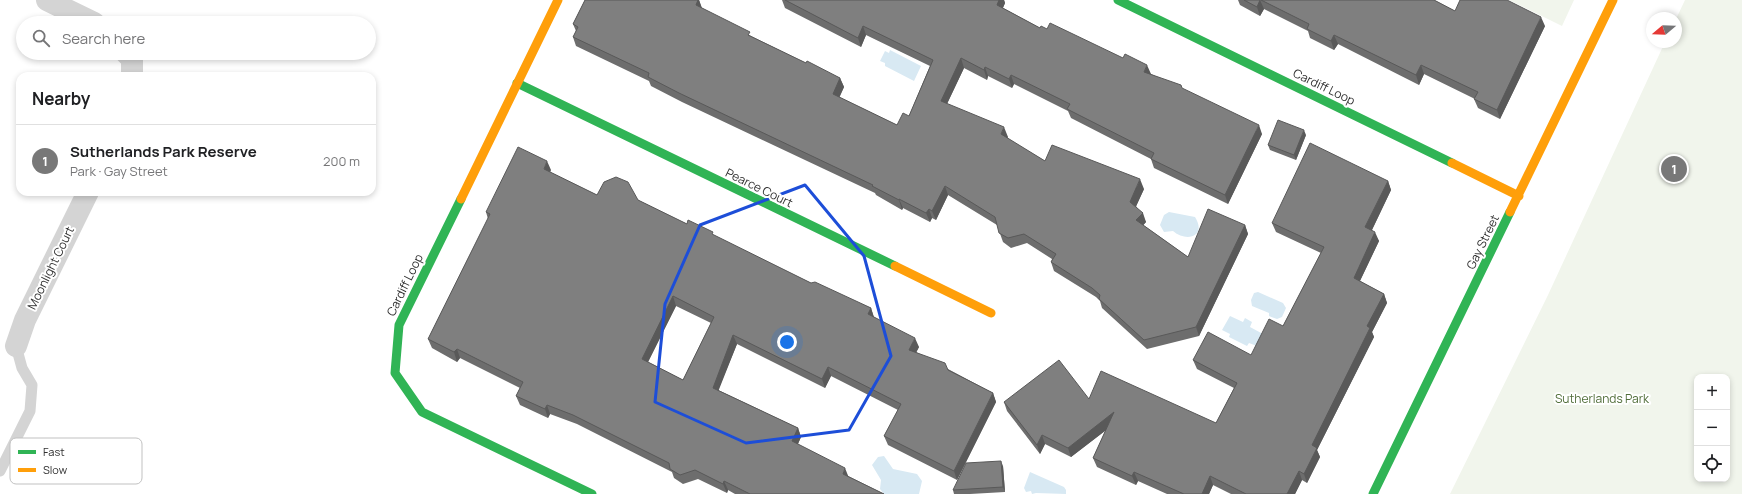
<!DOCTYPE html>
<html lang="en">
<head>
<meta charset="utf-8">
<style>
  :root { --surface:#fff; --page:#f6f6f6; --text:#202124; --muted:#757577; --line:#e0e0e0; --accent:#787878 }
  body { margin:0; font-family:Manrope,sans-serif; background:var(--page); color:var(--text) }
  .controls { position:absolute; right:12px; bottom:12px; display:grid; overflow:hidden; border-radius:8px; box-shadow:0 2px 6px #0003 }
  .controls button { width:36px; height:36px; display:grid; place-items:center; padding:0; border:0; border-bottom:1px solid var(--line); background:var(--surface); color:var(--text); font:20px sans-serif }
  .compass { position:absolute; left:1646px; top:12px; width:36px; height:36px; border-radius:50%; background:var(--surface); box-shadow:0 2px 6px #0003; rotate:251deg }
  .you { position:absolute; left:787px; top:342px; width:14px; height:14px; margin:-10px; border:3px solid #fff; border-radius:50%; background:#1a73e8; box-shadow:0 0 0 6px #1a73e833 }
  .badge { display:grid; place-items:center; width:26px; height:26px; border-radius:50%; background:var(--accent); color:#fff; font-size:13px; font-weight:700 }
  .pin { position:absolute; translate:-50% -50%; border:2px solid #fff; box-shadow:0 1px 4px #0006 }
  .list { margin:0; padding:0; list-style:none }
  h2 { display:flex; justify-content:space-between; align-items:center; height:52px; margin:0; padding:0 16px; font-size:17px }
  h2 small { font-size:13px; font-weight:400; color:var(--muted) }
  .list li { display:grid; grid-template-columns:26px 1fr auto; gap:12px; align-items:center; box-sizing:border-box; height:72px; padding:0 16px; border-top:1px solid var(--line) }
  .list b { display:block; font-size:15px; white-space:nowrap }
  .list p { margin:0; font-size:13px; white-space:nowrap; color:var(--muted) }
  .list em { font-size:13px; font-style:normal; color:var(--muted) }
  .icon { flex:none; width:22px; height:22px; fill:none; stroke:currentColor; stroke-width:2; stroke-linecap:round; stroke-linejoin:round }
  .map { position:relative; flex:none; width:1742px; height:494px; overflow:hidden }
  .search { position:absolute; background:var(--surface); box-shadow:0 2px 6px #0003; left:16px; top:16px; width:360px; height:44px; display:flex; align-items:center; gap:10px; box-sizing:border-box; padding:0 14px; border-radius:22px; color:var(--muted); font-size:15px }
  .panel { position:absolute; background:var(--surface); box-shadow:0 2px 6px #0003; left:16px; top:72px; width:360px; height:124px; border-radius:12px }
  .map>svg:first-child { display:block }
  .green { fill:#f1f5ec; fill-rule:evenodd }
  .water { fill:#d8e9f3 }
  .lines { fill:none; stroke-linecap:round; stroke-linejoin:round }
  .lane { stroke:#d4d4d4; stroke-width:11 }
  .street { stroke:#d4d4d4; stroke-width:22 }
  .fast { stroke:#30b455; stroke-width:9 }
  .slow { stroke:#ff9f0a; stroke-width:9 }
  .wall { fill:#6d6d6d; fill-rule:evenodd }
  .shaded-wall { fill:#595959 }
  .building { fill:#7f7f7f; stroke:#595959; fill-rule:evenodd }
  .marked { fill:none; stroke:#1d4ed8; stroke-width:3; stroke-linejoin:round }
  .labels { text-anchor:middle; stroke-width:4; stroke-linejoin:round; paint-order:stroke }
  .street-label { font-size:12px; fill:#303030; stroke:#fff }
  .park-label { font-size:12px; fill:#516e3a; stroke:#fff }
  .key { fill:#fff; stroke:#c1c1c1; stroke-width:1 }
  .key-label { font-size:11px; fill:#303030 }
</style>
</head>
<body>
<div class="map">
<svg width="1742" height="494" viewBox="0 0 1742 494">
  <rect width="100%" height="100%" fill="#fff"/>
  <path class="green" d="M1509,0h65l-12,26z
    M1685,0h57v494h-292l98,-199 117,-253h11v-23zM1697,377h30v102h-30z"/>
  <path class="water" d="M890,50l31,16 -7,15 -29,-15v-3l-5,-2 5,-10 4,2z
    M1169,212l26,5c12,19 -8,26 -22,14l-9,1 -4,-7 4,-10z
    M1258,292l25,11 3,5 -4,9 -5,2 -8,-3v-3l-17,-7 -1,-6 3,-7z
    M1230,316l13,6 2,-4 7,4 -2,5 13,7 -6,12 -8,-3 -2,3 -18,-9 1,-3 -8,-4z
    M884,456l9,13 24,5 5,7 -3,13h-35l-4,-5 1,-9 -9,-15 6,-8z
    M1030,472l34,15 2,3v4l-30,-1 -4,1 -1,-3 -5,1 -2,-4z"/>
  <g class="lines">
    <path class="lane" d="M0,471l30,-60 2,-26 -10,-17 -6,-22"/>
    <path class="street" d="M47,0l47,23
      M126,53l6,6v17
      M16,346l9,-26 63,-128"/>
    <path class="fast" d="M1118,0l334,163
      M517,83l378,183
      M461,199l-62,126 -4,48 27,39 170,82
      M1373,494l137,-282"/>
    <path class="slow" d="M1452,163l67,33
      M461,199l97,-199
      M1510,212l103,-212
      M895,266l96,47"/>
  </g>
  <path class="wall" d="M585,0h114l3,8 49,28 55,27 34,15 4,9 -5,10 58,28 12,-9 21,-50 -64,-31 -5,12 -76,-39 -3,-8h222l1,3 -2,5 37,20 111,46 31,15 80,45 -34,70 -74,-36 -3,-9 -80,-41 -3,-7 -54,-27 -2,4 -24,-12 -1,4 -23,-12 -17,36 61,33 -1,1 38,23 99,28 -8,17 10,16 -3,3 45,32 57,-32 3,9 -49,102 -52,13 -45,-41 -2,-7 -4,-4 -42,-26 -3,-9 1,-3 -25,-16 -16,5 -8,-6 -6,-17 -49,-30 -12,25 -4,-2 -2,4 -27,-14 -1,2 -26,-15 -1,-2 -193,-91 -31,-16 -2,-5 -73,-35 -3,-9 3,-6 -3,-7z
    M1238,0h196l21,11 90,15 -45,93 -22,-11 -4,-9h1l-51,-25 -5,11 -81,-41 -4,6 -24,-12 -2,-7 -44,-22 -4,7 -20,-11z
    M1306,135l-10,25 -26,-10 -2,-5z
    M551,170l-1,2 47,23 41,5 49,24 26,11 98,48 60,25 3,9 45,30 -3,5 77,41 3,9 -39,78 -69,-35 -4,-9 14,-26 -67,-34 -6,12 -88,-44 -19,46 80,38 3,9 -3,7 50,32 36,18h-149l-7,-4 -1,3 -29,-14 -15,5 -9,-6 -2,-6 -95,-48 -27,-10 -2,4 -28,-13 -4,-9 4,-8 -60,-30 -3,4 -25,-14 -4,-9 60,-120 -2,-7zM676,306l35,17 -28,57 -35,-18z
    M1388,181l3,9 -19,40 7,11 -19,40 24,13 3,9 -15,29 2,5 -57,113 3,7 -13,26 -5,-3 -7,14h-64l-18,-9 -4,9h-42l-29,-13 -2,4 -39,-18 -4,-9 13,-28 -35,27 -26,-13 -5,10 -33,-43 -3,-9 85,-3 127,24 18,-35 -37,-19 -4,-9 58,-5 32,-29 38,-73 -45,-21 -4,-9z
    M1003,466l2,26 -35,2h-16l-1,-4z"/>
  <path class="shaded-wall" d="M698,0h1l3,9 -6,-4z
    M999,0h5l1,3 -5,11 -3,-9z
    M1260,0l4,9 -4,7 -3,-9z
    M1541,17l4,9 -45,93 -3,-9z
    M863,26l3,9 -5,12 -3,-9z
    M1334,35l4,9 -4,6 -3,-9z
    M961,58l3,10 -20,42 -3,-9z
    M1147,65l4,9 -4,7 -3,-9z
    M1421,65l3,9 -5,11 -3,-10z
    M985,67l3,9 -1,4 -3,-10z
    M1011,75l3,9 -2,4 -3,-9z
    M840,78l4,9 -7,16 -4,-9z
    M1259,125l3,9 -34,70 -3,-9z
    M1004,127l4,10 -3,6 -4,-9z
    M1304,130l2,5 -10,25 -2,-5z
    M547,161l4,9 -4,8 -3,-9z
    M1140,179l4,10 -10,22 -4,-9z
    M1388,181l3,9 -22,46 -4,-9z
    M945,186l3,9 -12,25 -4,-9z
    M899,199l4,9 -1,2 -3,-10z
    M929,209l3,9 -2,4 -4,-9z
    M1143,213l3,9 -6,7 -4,-9z
    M1245,225l3,9 -49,102 -3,-9z
    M1375,232l4,9 -22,46 -3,-9z
    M1384,294l3,9 -15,29 2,5 -57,113 3,7 -13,26 -3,-9 8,-29 55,-119z
    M673,296l3,10 -31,62 -3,-9z
    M871,308l3,10 -6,-4z
    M733,335l4,9 -21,53 -3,-9z
    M915,338l4,9 -6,12 -4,-9z
    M457,349l3,9 -3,4 -3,-10z
    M828,367l3,9 -6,12 -3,-9z
    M993,393l3,9 -39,78 -3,-9z
    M547,405l3,9 -2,4 -3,-9z
    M1114,412l4,9 -47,36 -3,-9z
    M798,428l3,9 -6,13 -3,-9z
    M1042,435l3,9 -5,10 -3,-9z
    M1001,461l2,5 2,26 -2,-5z
    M845,468l4,10 -6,-4z
    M1299,471l3,9 -7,14h-8z
    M1134,472l4,9 -2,4 -4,-9z
    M1210,476l3,9 -4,9h-7z
    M724,481l4,9 -1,3 -4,-9z"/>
  <path class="building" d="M585,0h113l-2,5 54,27 -2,3 58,28 1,-2 33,17 -7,16 64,31 6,-12 6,3 24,-56 -70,-34 -5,12 -73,-38h214l-2,5 43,23 1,-2 6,3 3,-6 73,35 2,-4 22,11 -3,7 37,13 1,3 77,37 -34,70 -74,-36 3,-6 -87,-44 3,-5 -59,-29 -2,4 -24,-12 -1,3 -23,-12 -20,43 63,26 -3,7 44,27 7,-16 88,34 -10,23 13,11 -7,7 52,37 20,-48 37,16 -49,102 -52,13 -45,-41 1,-4 -8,-7 -41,-26 5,-8 -32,-20 -16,4 -9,-5 -4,-16 -50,-31 -13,25 -3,-2 -3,4 -27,-14v1l-27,-14 1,-1 -194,-92 -31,-16 1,-4 -76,-36 5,-10 -5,-3z
    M1244,0h16l-3,7z
    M1261,0h173l21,11 5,-11h47l34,17 -44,93 -23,-11 4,-7 -57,-27 -5,10 -82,-40 -3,6 -24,-12 2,-5z
    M1278,120l26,10 -10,25 -26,-10z
    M1310,143l78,38 -23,46 10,5 -21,46 30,16 -17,32 3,2 -58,117 5,3 -13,26 -5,-3 -12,23h-41l-36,-18 -8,18h-18l-50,-22 -2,4 -39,-18 21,-46 -46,36 -26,-13 -5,10 -33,-43 55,-42 30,39 12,-28 115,52 21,-40 -44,-23 15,-28 43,23 18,-36 14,7 41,-79 -52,-24z
    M518,147l29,14 -3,8 53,26 7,-13 12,-5 12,5 10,18 49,24 1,-4 25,12 -1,2 99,49 4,-1 56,26 -3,6 47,24 -6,12 36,13 3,7 45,23 -39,78 -70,-35 17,-32 -73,-37 -6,12 -89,-44 -20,53 85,40 -6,13 53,27 -2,6 41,20h-134l-26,-13 -1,3 -28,-14 -15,5 -10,-6 -1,-6 -96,-48 -26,-10 -2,4 -29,-13 7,-14 -66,-33 -3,3 -26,-13 62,-125 -4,-2zM673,296l41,21 -31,63 -41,-21z
    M1001,461l2,26 -50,3 13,-27z"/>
  <path class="marked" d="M805,185l59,71 27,100 -42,74 -103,13 -91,-41 10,-98 35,-79z"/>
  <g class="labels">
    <g class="street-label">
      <text transform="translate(1324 87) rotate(26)" y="4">Cardiff Loop</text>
      <text transform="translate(759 188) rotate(26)" y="4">Pearce Court</text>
      <text transform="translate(1483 242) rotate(-64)" y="4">Gay Street</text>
      <text transform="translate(51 268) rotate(-64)" y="4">Moonlight Court</text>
      <text transform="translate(405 285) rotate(-64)" y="4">Cardiff Loop</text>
    </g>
    <g class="park-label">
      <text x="1602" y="403">Sutherlands Park</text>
    </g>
  </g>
  <rect x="10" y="438" width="132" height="46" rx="6" class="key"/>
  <rect x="18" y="450" width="18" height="4" fill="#30b455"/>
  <rect x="18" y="468" width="18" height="4" fill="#ff9f0a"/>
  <g class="key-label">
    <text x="43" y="456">Fast</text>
    <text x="43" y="474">Slow</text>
  </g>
</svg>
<div class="controls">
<button>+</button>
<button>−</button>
<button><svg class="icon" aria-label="locate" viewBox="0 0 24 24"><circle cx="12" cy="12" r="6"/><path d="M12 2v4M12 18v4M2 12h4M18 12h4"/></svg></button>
</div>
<svg class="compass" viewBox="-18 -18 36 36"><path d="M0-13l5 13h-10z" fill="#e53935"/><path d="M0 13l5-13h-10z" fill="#757577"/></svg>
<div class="you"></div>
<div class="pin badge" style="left:1674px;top:169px">1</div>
<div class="search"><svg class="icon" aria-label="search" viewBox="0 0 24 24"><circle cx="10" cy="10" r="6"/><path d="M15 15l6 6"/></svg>Search here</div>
<section class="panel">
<h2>Nearby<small></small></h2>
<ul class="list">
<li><span class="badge">1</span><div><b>Sutherlands Park Reserve</b><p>Park · Gay Street</p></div><em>200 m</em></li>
</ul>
</section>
</div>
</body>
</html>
